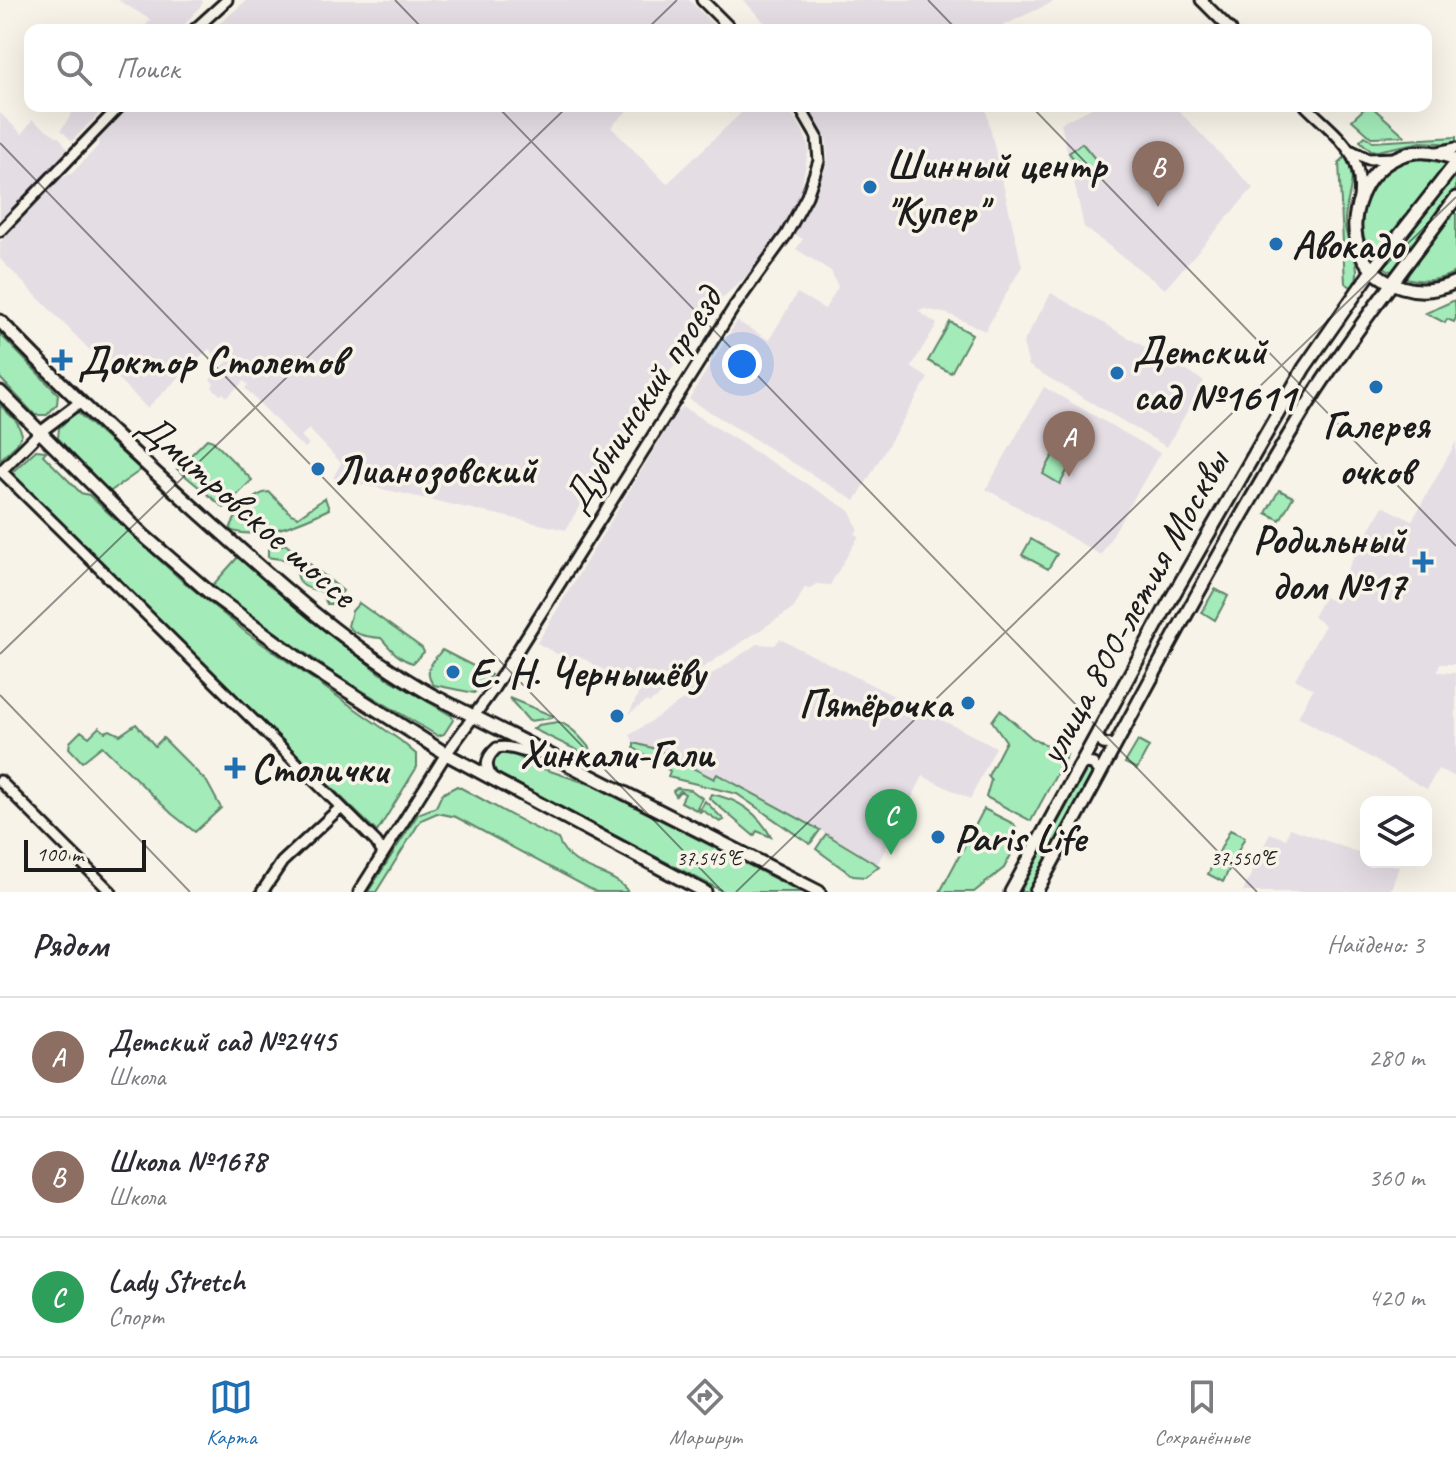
<!DOCTYPE html>
<html lang="ru">
<head>
<meta charset="utf-8">
<style>
  :root { --surface:#fff; --page:#f7f7f7; --text:#2b2b33; --muted:#7c7c81; --line:#e1e1e2; --accent:#1f6fb2 }
  body { margin:0; font-family:Caveat,sans-serif; background:var(--page); color:var(--text) }
  .controls { position:absolute; right:24px; bottom:24px; display:grid; overflow:hidden; border-radius:16px; box-shadow:0 8px 32px #0002 }
  .controls button { width:72px; height:72px; display:grid; place-items:center; padding:0; border:0; border-bottom:2px solid var(--line); background:var(--surface); color:var(--text); font:40px sans-serif }
  .scale { position:absolute; left:24px; bottom:20px; width:122px; box-sizing:border-box; padding-left:8px; border:4px solid #1c1c1c; border-top:0; font-size:22px; line-height:28px; white-space:nowrap; color:#1c1c1c; -webkit-text-stroke:6px #f7f3e8; paint-order:stroke }
  .you { position:absolute; left:742px; top:364px; width:28px; height:28px; margin:-20px; border:6px solid #fff; border-radius:50%; background:#1a73e8; box-shadow:0 0 0 12px #1a73e833 }
  .badge { display:grid; place-items:center; width:52px; height:52px; border-radius:50%; background:var(--accent); color:#fff; font-size:26px; font-weight:700 }
  .pin { position:absolute; translate:-50% -66px; filter:drop-shadow(0 2px 4px #0008) }
  .pin::after { content:''; position:absolute; top:42px; width:28px; height:24px; background:inherit; clip-path:polygon(0 0,100% 0,50% 100%) }
  .list { margin:0; padding:0; list-style:none }
  h2 { display:flex; justify-content:space-between; align-items:center; height:104px; margin:0; padding:0 32px; font-size:34px }
  h2 small { font-size:26px; font-weight:400; color:var(--muted) }
  .list li { display:grid; grid-template-columns:52px 1fr auto; gap:24px; align-items:center; box-sizing:border-box; height:120px; padding:0 32px; border-top:2px solid var(--line) }
  .list b { display:block; font-size:30px; white-space:nowrap }
  .list p { margin:0; font-size:26px; white-space:nowrap; color:var(--muted) }
  .list em { font-size:26px; font-style:normal; color:var(--muted) }
  .icon { flex:none; width:44px; height:44px; fill:none; stroke:currentColor; stroke-width:2; stroke-linecap:round; stroke-linejoin:round }
  .map { position:relative; flex:none; width:1456px; height:892px; overflow:hidden }
  .search { position:absolute; background:var(--surface); box-shadow:0 8px 32px #0002; left:24px; right:24px; top:24px; height:88px; display:flex; align-items:center; gap:20px; box-sizing:border-box; padding:0 28px; border-radius:16px; color:var(--muted); font-size:30px }
  .sheet { height:464px; background:var(--surface) }
  nav { display:flex; justify-content:space-around; align-items:center; box-sizing:border-box; height:112px; border-top:2px solid var(--line); background:var(--surface); font-size:22px; color:var(--muted) }
  nav a { display:grid; justify-items:center; gap:4px }
  nav .on { color:var(--accent) }
  .map>svg:first-child { display:block }
  .built { fill:#e5dde4 }
  .green { fill:#a3ebb9; stroke:#60846a; stroke-width:2 }
  .lines { fill:none; stroke-linecap:round; stroke-linejoin:round }
  .minor-casing { stroke:#1c1c1c; stroke-width:15 }
  .major-casing { stroke:#1c1c1c; stroke-width:17 }
  .minor { stroke:#f7f3e8; stroke-width:9 }
  .major { stroke:#f7f3e8; stroke-width:11 }
  .ticks { fill:none; stroke:#1c1c1c; stroke-width:2; stroke-opacity:0.45 }
  .poi-dot { fill:#1f6fb2; stroke:#f7f3e8; stroke-width:3 }
  .labels { text-anchor:middle; stroke-width:7; stroke-linejoin:round; paint-order:stroke }
  .poi-label { font-size:40px; font-weight:bold; fill:#1c1c1c; stroke:#f7f3e8; text-anchor:start }
  .street-label { font-size:40px; fill:#1c1c1c; stroke:#f7f3e8 }
  .ticks-label { font-size:20px; text-anchor:middle; fill:#1c1c1c; stroke:#f7f3e8; stroke-width:7; stroke-linejoin:round; paint-order:stroke }
</style>
</head>
<body>
<div class="map">
<svg width="1456" height="892" viewBox="0 0 1456 892">
  <rect width="100%" height="100%" fill="#f7f3e8"/>
  <filter id="ink" filterUnits="userSpaceOnUse"><feTurbulence type="fractalNoise" baseFrequency=".0125" numOctaves="2"/><feDisplacementMap in="SourceGraphic" scale="16" xChannelSelector="R" yChannelSelector="G"/><feConvolveMatrix kernelMatrix="1 2 1 2 8 2 1 2 1" color-interpolation-filters="sRGB"/></filter>
  <g filter="url(#ink)">
    <path class="built" d="M118,0h84l1,3 -23,27h-39l10,-10z
      M247,0h442l30,30h-507z
      M743,0h314l-63,30h-222z
      M77,106h29l-34,35 -11,-11z
      M129,106h503l-21,21 56,57 75,-72 -1,-6h46l15,23 7,18 -9,49 -24,45 -23,29 -38,35 -127,186 -22,39 -233,-52 8,-15 -32,-34 -8,7 8,8 -4,4 -9,-7 -51,-53 3,-3 -4,-4 -17,16 -4,-4 -3,2 -8,-8 2,-3 -4,-5 18,-18 -3,-3 -4,4 -12,-13 -62,59 -147,-149v-17l60,-63 12,-6 26,-27 2,-9z
      M806,106h179l37,160 -37,65 -37,-17 -23,-5 -7,2 19,13 -26,43 17,11 -73,123 -166,-102 48,-78 32,19 28,-47 28,16 13,-22 -7,-16 -35,-22 7,-10 -9,-5 34,-71 -2,-27z
      M1096,106h78l79,82 -88,101 -81,-62 -23,-104z
      M0,113l22,21 10,-14 29,19 9,14 -70,72z
      M1051,293l153,88 -37,66 -138,-81 -6,-23z
      M1044,387l116,66 -59,102 -115,-66z
      M683,407l167,104 8,18 -3,5 4,2 -29,49 -14,-1 -6,5 -5,-2 -11,21 -145,95 -2,-2 -18,13 11,-24 -63,-35 -5,7 -35,-19 138,-228z
      M1456,442v222h-17l-1,8 18,1v104l-18,-8 -11,20 -129,-72 15,-28 -18,-10 30,-54 -12,-8 11,-20 6,3 53,-94 29,15z
      M780,639l216,108 -26,52 -47,-23 -46,89 -57,-35 -102,-56 -3,5 -59,-30 -22,-6 -4,-8 56,-37 -2,-5 73,-49 18,1z
      M1290,828l76,27v7h20l13,5 -9,25h-147l27,-59 16,6z"/>
    <path class="green" d="M1367,106h4l34,30 -34,1 -19,-17z
      M1365,136l8,6 83,-5v7l-35,-2 -44,9 -7,-1 -10,-9z
      M1082,143l24,29 -13,10 -24,-29z
      M1345,157c16,23 -2,43 0,69 2,22 20,40 8,62l-8,-5 -6,-120z
      M1418,158l30,6 -74,93c-23,-31 -13,-72 20,-92 6,-4 16,-5 24,-7z
      M1456,174v15l-64,83 -8,-5z
      M1456,206v65c-17,11 -34,12 -54,6z
      M1455,300l1,18 -2,4 -7,-3 -2,4 -19,-10z
      M950,322l22,12 -21,39 -23,-12z
      M0,334l58,60 -1,10 -10,11h-12l-35,-37z
      M0,405l17,17 5,12 -5,10 -17,16z
      M76,411l65,59 -33,23 -50,-55 1,-10z
      M207,439l6,2 39,39 -28,28 -47,-39z
      M1058,446l17,10 -15,28 -17,-10z
      M36,450l10,1 -3,4 38,38 8,2 90,83 68,55 154,108 16,14v12l-40,65 -367,-358z
      M1279,490l14,7 -13,23 -14,-7z
      M269,492l22,22 7,3 27,-19 4,11c-26,13 -71,32 -99,21 4,-15 23,-37 39,-38z
      M1031,539l26,15 -9,15 -26,-14z
      M285,544l58,47 -11,13h-5l-6,-13c-33,-4 -17,-21 -33,-30 -6,-3 -14,-2 -20,-4v-8z
      M238,557l141,116 73,43 1,4 -9,14 -6,2 -100,-60 -127,-89z
      M1215,589l13,7 -13,24 -13,-8z
      M359,603l63,45 2,4 -11,11c-15,-4 -22,-14 -32,-25 -12,-1 -25,-2 -33,-12l4,-15z
      M442,650l49,25 -17,18 -40,-8c-12,-13 -1,-24 8,-35z
      M509,698l44,18 -1,2 -23,3z
      M1000,710l32,28 35,17 -36,66 -45,-24 5,-17 -3,-4 18,-35 -14,-20z
      M558,722c15,4 25,19 35,30l-1,3 -3,1 -56,-27 5,-4z
      M136,724l19,22 8,-8 44,44 14,26 -26,24 -23,-18 -70,-68 -20,16 -13,-14 1,-6 11,-11 8,6 10,-10 6,5 5,-2 10,5z
      M1138,741l11,6 -12,22 -12,-6z
      M634,743l22,6 58,30 3,-5 103,56 -10,14 -73,-50 -69,-17 2,-6 -36,-23z
      M506,751l35,17 51,17 209,107h-77l-226,-117 -6,-10c2,-8 6,-13 14,-14z
      M1088,767l6,3c-22,40 -42,82 -64,122h-10z
      M457,786c34,17 66,38 101,53 13,34 55,30 70,53h-32l-140,-75 -19,-4 -16,7 -45,72h-8l50,-78 18,-7 6,-13z
      M677,788l14,2 11,8 -5,10 3,1 5,-8 19,19 -4,2 -18,-12 -2,2 -19,-10 4,-8 -5,-3 -4,5 -3,-5z
      M711,794c27,5 47,18 60,43l-14,-6 -3,5 -45,-38z
      M984,809l30,15 6,14 -16,30 -30,24h-34z
      M1230,830l15,7 -22,45 -15,-8z
      M826,834l53,32 -14,11 -12,-1 -37,-27z"/>
    <g class="lines">
      <g class="minor-casing">
        <path id="minor" d="M702,0l30,30
          M1201,0l30,30
          M194,30l33,-30
          M1306,106c30,30 58,45 53,92
          M1352,151l16,8 27,-1
          M1433,153l23,-5
          M0,231l120,-125
          M0,470l330,326 46,46 7,11
          M0,472l39,-39 41,-31
          M1098,731v6l5,7 9,1 6,-4
          M1078,767l8,-4 7,1 5,7v7
          M493,779c-9,-12 -7,-22 4,-31 17,-4 29,9 47,4
          M0,781l111,111
          M262,892l20,-30 59,-55
          M359,892l87,-138 46,-63 242,-384 52,-72 21,-39 12,-35 -2,-24 -18,-31"/>
      </g>
      <g class="major-casing">
        <path id="major" d="M1456,160c-91,-43 -145,99 -54,127 19,6 37,3 54,-5
          M0,321c69,72 141,140 215,206 68,61 137,123 217,168l387,197
          M0,392l144,144 66,57 100,74 136,87 259,138
          M1011,892l156,-286 137,-238 69,-99 83,-106
          M1036,892c88,-161 172,-325 268,-482 46,-74 100,-142 152,-212"/>
      </g>
      <use href="#minor" class="minor"/>
      <use href="#major" class="major"/>
    </g>
  </g>
  <path class="ticks" d="M395,0l29,30M928,0l29,30M646,30l31,-30M497,106l760,786M1031,106l425,440M0,143l723,749M0,654l568,-548M0,695l190,197M736,892l720,-695"/>
  <g class="poi-dot">
    <circle cx="870" cy="187" r="8"/>
    <circle cx="1276" cy="244" r="8"/>
    <path d="M58 348h8v8h8v8h-8v8h-8v-8h-8v-8h8z"/>
    <circle cx="1117" cy="373" r="8"/>
    <circle cx="1376" cy="387" r="8"/>
    <circle cx="318" cy="469" r="8"/>
    <path d="M1419 550h8v8h8v8h-8v8h-8v-8h-8v-8h8z"/>
    <circle cx="453" cy="672" r="8"/>
    <circle cx="968" cy="703" r="8"/>
    <circle cx="617" cy="716" r="8"/>
    <path d="M231 756h8v8h8v8h-8v8h-8v-8h-8v-8h8z"/>
    <circle cx="938" cy="837" r="8"/>
  </g>
  <g class="labels">
    <g class="poi-label">
      <text x="886" y="178">Шинный центр<tspan x="886" dy="46">"Купер"</tspan></text>
      <text x="1292" y="258">Авокадо</text>
      <text x="1133" y="364">Детский<tspan x="1133" dy="46">сад №1611</tspan></text>
      <text x="78" y="374">Доктор Столетов</text>
      <text x="1376" y="438" text-anchor="middle">Галерея<tspan x="1376" dy="46">очков</tspan></text>
      <text x="334" y="483">Лианозовский</text>
      <text x="1405" y="553" text-anchor="end">Родильный<tspan x="1405" dy="46">дом №17</tspan></text>
      <text x="469" y="686">Е. Н. Чернышёву</text>
      <text x="952" y="717" text-anchor="end">Пятёрочка</text>
      <text x="617" y="767" text-anchor="middle">Хинкали-Гали</text>
      <text x="251" y="782">Столички</text>
      <text x="954" y="851">Paris Life</text>
    </g>
    <g class="street-label">
      <text transform="translate(641 399) rotate(-57)" y="14">Дубнинский проезд</text>
      <text transform="translate(248 509) rotate(41)" y="14">Дмитровское шоссе</text>
      <text transform="translate(1132 607) rotate(-61)" y="14">улица 800-летия Москвы</text>
    </g>
  </g>
  <g class="ticks-label">
    <text x="709" y="865">37.545°E</text>
    <text x="1243" y="865">37.550°E</text>
  </g>
</svg>
<div class="controls">
<button><svg class="icon" aria-label="layers" viewBox="0 0 24 24"><path d="M12 4l9 5-9 5-9-5zM3 14l9 5 9-5"/></svg></button>
</div>
<div class="scale">100 m</div>
<div class="you"></div>
<div class="pin badge" style="left:1069px;top:477px;background:#8d6e63">A</div>
<div class="pin badge" style="left:1158px;top:207px;background:#8d6e63">B</div>
<div class="pin badge" style="left:891px;top:855px;background:#2e9e5b">C</div>
<div class="search"><svg class="icon" aria-label="search" viewBox="0 0 24 24"><circle cx="10" cy="10" r="6"/><path d="M15 15l6 6"/></svg>Поиск</div>
</div>
<section class="sheet">
<h2>Рядом<small>Найдено: 3</small></h2>
<ul class="list">
<li><span class="badge" style="background:#8d6e63">A</span><div><b>Детский сад №2445</b><p>Школа</p></div><em>280 m</em></li>
<li><span class="badge" style="background:#8d6e63">B</span><div><b>Школа №1678</b><p>Школа</p></div><em>360 m</em></li>
<li><span class="badge" style="background:#2e9e5b">C</span><div><b>Lady Stretch</b><p>Спорт</p></div><em>420 m</em></li>
</ul>
</section>
<nav>
<a class="on"><svg class="icon" aria-label="map" viewBox="0 0 24 24"><path d="M3 6l6-2 6 2 6-2v14l-6 2-6-2-6 2zM9 4v14M15 6v14"/></svg>Карта</a>
<a><svg class="icon" aria-label="directions" viewBox="0 0 24 24"><path d="M12 3l9 9-9 9-9-9zM9 14v-3h6M13 9l2 2-2 2"/></svg>Маршрут</a>
<a><svg class="icon" aria-label="saved" viewBox="0 0 24 24"><path d="M7 4h10v16l-5-4-5 4z"/></svg>Сохранённые</a>
</nav>
</body>
</html>
